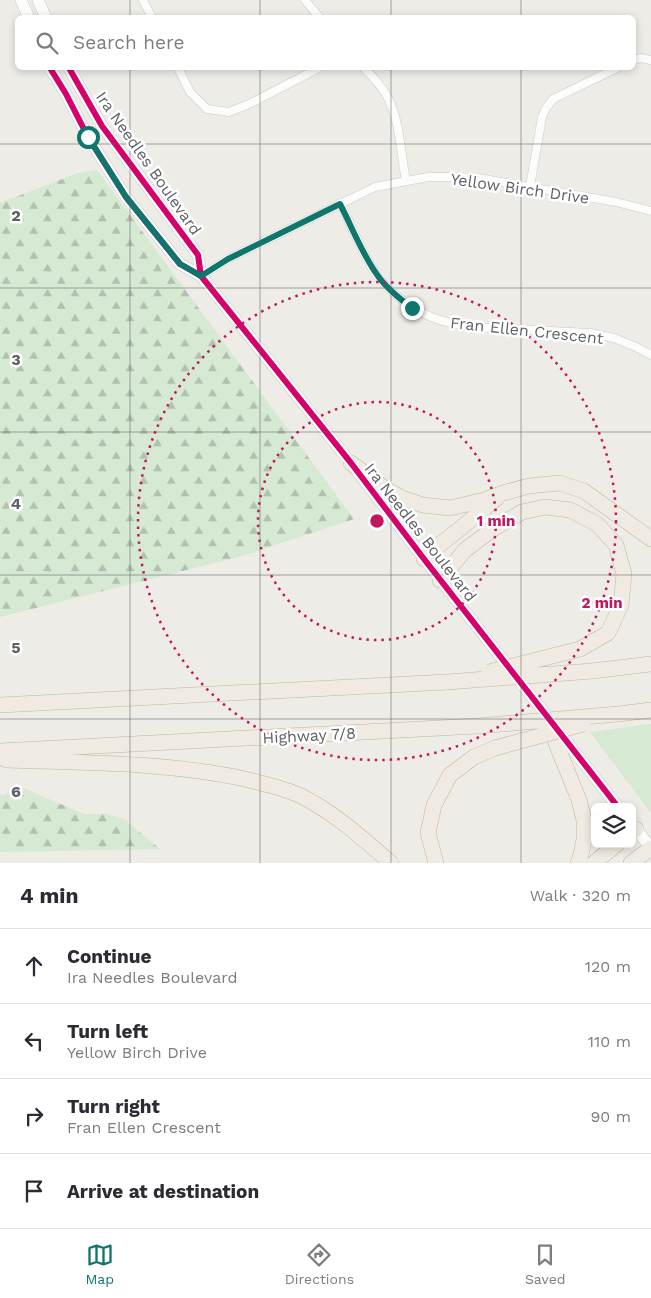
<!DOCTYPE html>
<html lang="en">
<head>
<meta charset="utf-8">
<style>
  :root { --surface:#fff; --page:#f7f7f7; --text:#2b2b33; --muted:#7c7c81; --line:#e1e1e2; --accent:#0f766e }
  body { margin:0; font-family:"Work Sans",sans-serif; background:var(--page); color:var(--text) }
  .controls { position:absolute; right:15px; bottom:15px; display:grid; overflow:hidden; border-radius:8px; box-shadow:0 2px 8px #0003 }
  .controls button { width:45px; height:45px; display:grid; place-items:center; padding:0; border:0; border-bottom:1px solid var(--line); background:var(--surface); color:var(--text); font:25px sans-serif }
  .stop { position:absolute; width:15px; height:15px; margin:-11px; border:4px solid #0f766e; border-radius:50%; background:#fff }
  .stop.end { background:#0f766e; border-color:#fff; box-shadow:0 1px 5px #0008 }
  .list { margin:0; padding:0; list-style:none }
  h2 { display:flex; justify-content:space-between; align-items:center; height:65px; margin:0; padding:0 20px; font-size:21px }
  h2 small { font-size:16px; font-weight:400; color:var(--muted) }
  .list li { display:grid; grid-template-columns:32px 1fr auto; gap:15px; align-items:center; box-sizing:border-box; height:75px; padding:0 20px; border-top:1px solid var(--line) }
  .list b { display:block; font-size:19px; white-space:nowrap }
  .list p { margin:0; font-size:16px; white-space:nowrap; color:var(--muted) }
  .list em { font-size:16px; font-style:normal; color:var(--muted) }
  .icon { flex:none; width:28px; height:28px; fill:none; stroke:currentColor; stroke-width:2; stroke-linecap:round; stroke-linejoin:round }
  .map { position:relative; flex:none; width:651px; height:863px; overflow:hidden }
  .search { position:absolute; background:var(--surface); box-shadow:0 2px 8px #0003; left:15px; right:15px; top:15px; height:55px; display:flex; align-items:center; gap:12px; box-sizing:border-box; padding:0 18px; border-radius:8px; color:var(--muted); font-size:19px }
  .sheet { height:365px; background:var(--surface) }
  nav { display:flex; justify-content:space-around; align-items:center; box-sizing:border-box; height:70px; border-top:1px solid var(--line); background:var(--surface); font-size:14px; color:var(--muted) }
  nav a { display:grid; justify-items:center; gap:2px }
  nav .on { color:var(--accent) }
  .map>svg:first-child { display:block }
  .green { fill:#d6e9d3 }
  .forest { fill:url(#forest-firs) }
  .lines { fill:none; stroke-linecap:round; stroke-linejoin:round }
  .minor-casing { stroke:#cacaca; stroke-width:9 }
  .secondary-casing { stroke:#cacac9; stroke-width:12 }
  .motorway-casing { stroke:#c5b494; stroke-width:16 }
  .minor { stroke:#fcfcfb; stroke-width:8 }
  .secondary { stroke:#fcfcfb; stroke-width:11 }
  .motorway { stroke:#f0ebe2; stroke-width:15 }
  .motorway-bridge-casing { stroke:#c5b494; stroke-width:16; stroke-linecap:butt }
  .motorway-bridge { stroke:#f0ebe2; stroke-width:15 }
  .cycleway-casing { stroke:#fff; stroke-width:9 }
  .cycleway { stroke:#d6006c; stroke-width:6 }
  .route { stroke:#0f766e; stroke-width:6 }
  .grid { fill:none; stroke:#5d6166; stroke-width:1; stroke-opacity:0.55 }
  .ring { fill:none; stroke:#c2185b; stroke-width:2.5; stroke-dasharray:2.5 5 }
  .labels { text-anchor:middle; stroke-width:5; stroke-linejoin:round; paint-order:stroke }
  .street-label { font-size:16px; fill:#5d6166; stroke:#fff }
  .grid-label { font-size:16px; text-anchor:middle; font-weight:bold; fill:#5d6166; stroke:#fff; stroke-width:5; stroke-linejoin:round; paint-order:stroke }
  .centre { fill:#c2185b; stroke:#fff; stroke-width:2.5 }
  .ring-label { font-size:15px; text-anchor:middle; font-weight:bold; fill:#c2185b; stroke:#fff; stroke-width:5; stroke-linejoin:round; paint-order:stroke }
</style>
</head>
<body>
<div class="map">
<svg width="651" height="863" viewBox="0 0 651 863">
  <defs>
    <pattern id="forest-firs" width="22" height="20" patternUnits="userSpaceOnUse" patternTransform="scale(1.25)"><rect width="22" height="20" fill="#d6e9d3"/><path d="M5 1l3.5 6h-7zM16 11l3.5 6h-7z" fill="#b1c0af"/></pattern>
  </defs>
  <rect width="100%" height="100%" fill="#edece7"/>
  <path class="green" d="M651,724v89l-61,-81z"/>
  <path class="forest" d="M97,170l257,349 -112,37 -242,61v-414l78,-30z
    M16,785l68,29h22l18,5 36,30 -160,3v-58l5,1z"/>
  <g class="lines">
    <g class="minor-casing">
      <path id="minor" d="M143,0l9,18
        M305,0l15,18
        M634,60l6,-2 11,2
        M178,68l12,24 17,17 22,3 20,-8 70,-36
        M364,68c9,9 18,18 24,30 12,23 13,57 18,83
        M530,187l12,-70 4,-9 7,-9 64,-31
        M340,203c12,24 22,50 37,73 5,7 12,13 19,19 23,20 46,28 76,32l118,6 24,5 22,9 15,8
        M201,276l27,-17 147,-72 53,-10h22l28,1 138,24 35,9"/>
    </g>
    <g class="secondary-casing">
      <path id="secondary" d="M21,0l8,18
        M38,0l8,18
        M50,68l16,26 22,43 38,60 54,67 21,12 150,187 73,96 194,248
        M69,68l33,58 96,129 3,21
        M632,824l19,24"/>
    </g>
    <g class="motorway-casing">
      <path id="motorway" d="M351,463l33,25 18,10 21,7 27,3 34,-8 19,-7 26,-7 30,-3 25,8 67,48
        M424,559l9,-9 29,-23 35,-29
        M440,580l25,-30 28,-21 29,-17 23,-5 25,3 27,14 19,21 8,29 -3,31 -13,28 -28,16
        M592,671l59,-7
        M0,705l447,-23
        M618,714l33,-4
        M547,721l32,79 5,20v19l-3,16 -3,8
        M0,751l478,-25
        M6,760c80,3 161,2 239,19 19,5 40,9 58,18 33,17 60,42 88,66
        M632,832l4,-3
        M436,863l-8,-30 6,-28 16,-30 24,-18 21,-9
        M594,863l23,-19
        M631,863l20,-15"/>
    </g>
    <use href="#minor" class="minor"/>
    <use href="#secondary" class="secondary"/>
    <use href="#motorway" class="motorway"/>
    <g class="motorway-bridge-casing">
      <path id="motorway-bridge" d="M489,672l91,-23
        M447,682l145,-11
        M478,726l140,-12
        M495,748l88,-24"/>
    </g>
    <use href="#motorway-bridge" class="motorway-bridge"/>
    <g class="cycleway-casing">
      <path id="cycleway" d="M50,68l16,26 22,43 38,60 54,67 21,12 150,187 73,96 194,248
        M69,68l33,58 96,129 3,21"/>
    </g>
    <use href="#cycleway" class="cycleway"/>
  </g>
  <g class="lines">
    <path class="route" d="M88,137l38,60 54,67 21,12 27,-17 112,-55c12,23 23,52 38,72 9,13 22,23 34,32"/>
  </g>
  <path class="grid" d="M130,0v18M260,0v18M391,0v18M521,0v18M130,68v795M260,68v795M391,68v795M521,68v795M0,144h651M0,288h651M0,432h651M0,575h651M0,719h651"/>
  <g class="ring">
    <circle cx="377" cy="521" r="119"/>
    <circle cx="377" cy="521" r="239"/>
  </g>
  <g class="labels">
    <g class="street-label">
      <text transform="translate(149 163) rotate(55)" y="6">Ira Needles Boulevard</text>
      <text transform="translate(520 188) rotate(8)" y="6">Yellow Birch Drive</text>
      <text transform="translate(527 330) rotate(6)" y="6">Fran Ellen Crescent</text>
      <text transform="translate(421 532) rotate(52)" y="6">Ira Needles Boulevard</text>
      <text transform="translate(309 735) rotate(-3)" y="6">Highway 7/8</text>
    </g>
  </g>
  <g class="grid-label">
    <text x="16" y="221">2</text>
    <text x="16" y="365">3</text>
    <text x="16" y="509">4</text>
    <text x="16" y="653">5</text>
    <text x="16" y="797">6</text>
  </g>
  <circle cx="377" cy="521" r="8" class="centre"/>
  <g class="ring-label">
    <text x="496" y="526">1 min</text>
    <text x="602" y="608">2 min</text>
  </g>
</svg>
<div class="controls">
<button><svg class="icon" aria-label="layers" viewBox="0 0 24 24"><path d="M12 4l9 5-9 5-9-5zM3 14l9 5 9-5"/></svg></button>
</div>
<div class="stop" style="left:88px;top:137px"></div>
<div class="stop end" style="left:412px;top:308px"></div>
<div class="search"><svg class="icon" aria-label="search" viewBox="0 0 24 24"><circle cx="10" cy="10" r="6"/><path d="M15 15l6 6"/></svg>Search here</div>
</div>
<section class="sheet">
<h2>4 min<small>Walk · 320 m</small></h2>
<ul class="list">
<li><svg class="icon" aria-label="ahead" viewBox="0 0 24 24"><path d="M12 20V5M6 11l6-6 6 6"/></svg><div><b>Continue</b><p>Ira Needles Boulevard</p></div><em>120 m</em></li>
<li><svg class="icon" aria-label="left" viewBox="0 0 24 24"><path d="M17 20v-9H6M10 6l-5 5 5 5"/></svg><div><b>Turn left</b><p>Yellow Birch Drive</p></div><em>110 m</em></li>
<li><svg class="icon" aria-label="right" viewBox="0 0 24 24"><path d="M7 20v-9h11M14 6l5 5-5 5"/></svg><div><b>Turn right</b><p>Fran Ellen Crescent</p></div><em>90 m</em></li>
<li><svg class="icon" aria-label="arrive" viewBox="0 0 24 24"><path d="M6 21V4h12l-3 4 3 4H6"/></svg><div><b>Arrive at destination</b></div></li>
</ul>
</section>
<nav>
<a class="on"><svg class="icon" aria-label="map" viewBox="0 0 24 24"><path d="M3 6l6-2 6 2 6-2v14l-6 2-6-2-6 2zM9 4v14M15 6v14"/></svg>Map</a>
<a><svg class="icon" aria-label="directions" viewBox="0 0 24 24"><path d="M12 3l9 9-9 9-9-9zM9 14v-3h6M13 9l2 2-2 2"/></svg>Directions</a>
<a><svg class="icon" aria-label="saved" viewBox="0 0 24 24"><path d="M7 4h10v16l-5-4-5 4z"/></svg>Saved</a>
</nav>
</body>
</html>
